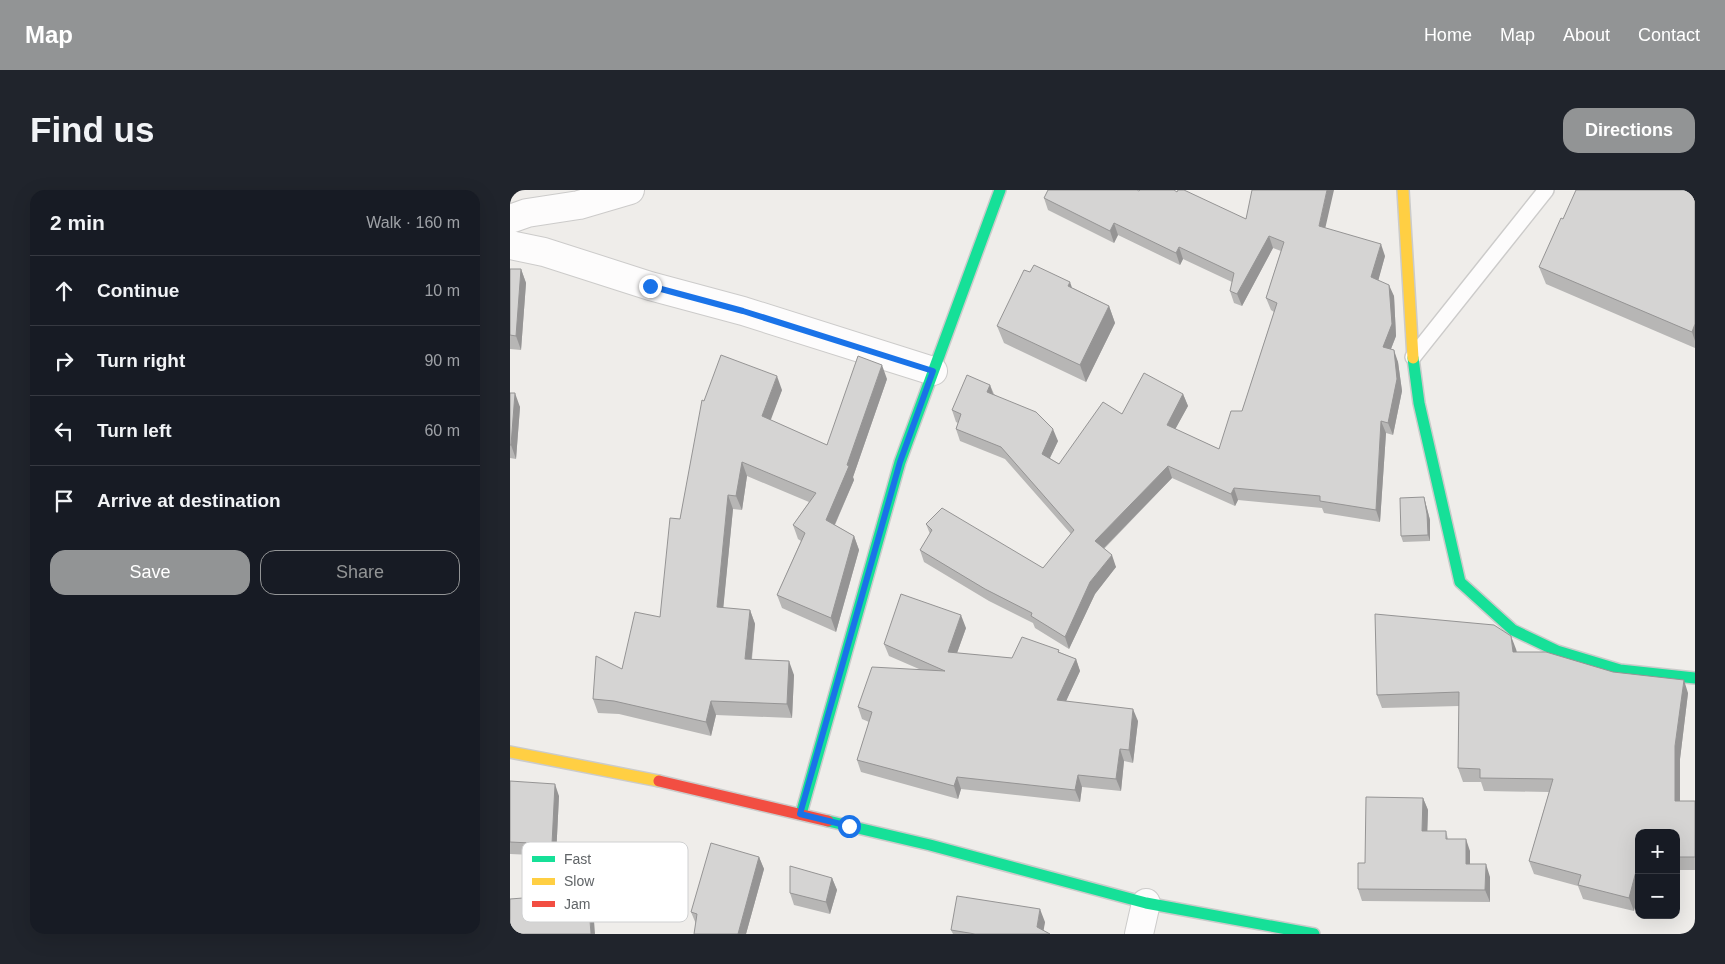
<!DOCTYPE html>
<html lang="en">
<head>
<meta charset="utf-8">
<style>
  :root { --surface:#171b24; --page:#20242c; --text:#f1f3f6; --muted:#9ea1a6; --line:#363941; --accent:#929495 }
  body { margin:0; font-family:Arial,sans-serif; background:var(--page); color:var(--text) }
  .controls { position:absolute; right:15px; bottom:15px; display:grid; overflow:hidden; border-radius:10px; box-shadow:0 5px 20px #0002 }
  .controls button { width:45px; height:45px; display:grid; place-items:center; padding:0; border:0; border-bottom:1px solid var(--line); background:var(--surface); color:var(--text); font:25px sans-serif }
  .stop { position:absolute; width:15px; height:15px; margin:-11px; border:4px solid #1a73e8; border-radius:50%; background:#fff }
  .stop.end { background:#1a73e8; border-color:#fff; box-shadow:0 1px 5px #0008 }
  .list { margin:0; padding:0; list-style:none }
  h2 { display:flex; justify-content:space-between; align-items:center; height:65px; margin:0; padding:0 20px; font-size:21px }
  h2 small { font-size:16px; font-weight:400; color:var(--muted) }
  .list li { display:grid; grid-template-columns:32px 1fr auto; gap:15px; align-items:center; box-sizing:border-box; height:70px; padding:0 20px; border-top:1px solid var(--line) }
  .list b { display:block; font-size:19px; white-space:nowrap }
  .list em { font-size:16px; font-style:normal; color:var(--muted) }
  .actions { display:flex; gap:10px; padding:15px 20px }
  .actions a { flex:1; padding:11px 0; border:1px solid var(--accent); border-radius:15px; text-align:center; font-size:18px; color:var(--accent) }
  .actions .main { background:var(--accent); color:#fff }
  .icon { flex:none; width:28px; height:28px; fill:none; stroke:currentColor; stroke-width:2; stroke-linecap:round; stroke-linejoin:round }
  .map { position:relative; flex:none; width:1185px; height:744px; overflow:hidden; border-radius:15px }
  header { display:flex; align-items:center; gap:30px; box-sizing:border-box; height:70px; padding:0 25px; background:var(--accent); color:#fff }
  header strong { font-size:24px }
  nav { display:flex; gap:28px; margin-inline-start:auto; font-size:18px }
  .intro { display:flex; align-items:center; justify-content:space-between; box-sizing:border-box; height:120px; padding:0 30px }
  h1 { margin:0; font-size:35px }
  .button { padding:12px 22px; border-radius:15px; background:var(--accent); color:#fff; font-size:18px; font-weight:700 }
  main { display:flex; gap:30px; padding:0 30px }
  aside { flex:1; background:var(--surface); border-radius:15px; box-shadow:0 5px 20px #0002 }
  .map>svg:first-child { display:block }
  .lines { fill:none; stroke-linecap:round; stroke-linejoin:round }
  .lane-casing { stroke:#cccbca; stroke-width:18 }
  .street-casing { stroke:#cccbca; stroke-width:30 }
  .fast-casing { stroke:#cbcbca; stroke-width:14 }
  .slow-casing { stroke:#cbcbca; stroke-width:14 }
  .jam-casing { stroke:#cbcbca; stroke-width:14 }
  .lane { stroke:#fdfcfc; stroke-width:15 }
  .street { stroke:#fdfcfc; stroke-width:28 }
  .fast { stroke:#16e098; stroke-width:11 }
  .slow { stroke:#ffcf43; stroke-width:11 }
  .jam { stroke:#f24e42; stroke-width:11 }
  .wall { fill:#b7b6b5 }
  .shaded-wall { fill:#959494 }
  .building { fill:#d5d4d3; stroke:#959494 }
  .route { stroke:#1a73e8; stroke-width:6 }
  .key { fill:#fff; stroke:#cfd0d1; stroke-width:1 }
  .key-label { font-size:14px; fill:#606467 }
</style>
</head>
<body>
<header>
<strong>Map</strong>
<nav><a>Home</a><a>Map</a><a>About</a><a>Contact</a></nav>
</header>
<div class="intro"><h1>Find us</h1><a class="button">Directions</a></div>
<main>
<aside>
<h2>2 min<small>Walk · 160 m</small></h2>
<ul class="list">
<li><svg class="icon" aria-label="ahead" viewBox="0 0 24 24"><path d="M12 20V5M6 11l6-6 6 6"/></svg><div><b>Continue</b></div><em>10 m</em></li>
<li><svg class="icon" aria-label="right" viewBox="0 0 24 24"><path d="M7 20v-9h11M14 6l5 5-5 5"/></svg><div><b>Turn right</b></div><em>90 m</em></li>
<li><svg class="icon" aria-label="left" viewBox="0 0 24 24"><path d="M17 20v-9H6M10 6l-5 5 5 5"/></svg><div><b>Turn left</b></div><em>60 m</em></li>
<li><svg class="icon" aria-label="arrive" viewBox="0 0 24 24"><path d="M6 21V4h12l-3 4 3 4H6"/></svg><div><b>Arrive at destination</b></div></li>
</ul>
<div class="actions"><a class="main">Save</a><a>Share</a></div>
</aside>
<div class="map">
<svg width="1185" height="744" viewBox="0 0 1185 744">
  <rect width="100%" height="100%" fill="#efedea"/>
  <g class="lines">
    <g class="lane-casing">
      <path id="lane" d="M903,167l133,-167"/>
    </g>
    <g class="street-casing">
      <path id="street" d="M0,29l17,-6 52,-8 51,-15
        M0,55l34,7 106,34 93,25 190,60
        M629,744l7,-31"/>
    </g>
    <g class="fast-casing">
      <path id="fast" d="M903,168l6,45 41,179 53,48 44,21 63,19 75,8
        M291,624l99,-352 100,-272
        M318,631l102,24 216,58 168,31"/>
    </g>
    <g class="slow-casing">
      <path id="slow" d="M893,0l10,168
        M0,562l149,29"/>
    </g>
    <g class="jam-casing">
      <path id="jam" d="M149,591l169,40"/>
    </g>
    <use href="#lane" class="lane"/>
    <use href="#street" class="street"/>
    <use href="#fast" class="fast"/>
    <use href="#slow" class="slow"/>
    <use href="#jam" class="jam"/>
  </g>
  <path class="wall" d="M1185,0v158l-149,-64 -7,-17z
    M629,1l38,1 69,27 79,9 60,28 -7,24 16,16 2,40 -5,13 7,13 4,29 -9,44 -7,-2 -6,89 -56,-9 -2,-5 -84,-8 -3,6 -63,-28 -68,71 12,18 -21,27 -26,55 -34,-21 -2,-5 -44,-22 -65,-39 -4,-12 10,-16 -4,-10 117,44 28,-34 -66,-75 -45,-18 -4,-12 2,-6 -2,-1 -4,-12 38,-25 4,9 64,47 -8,17 9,6 63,-50 61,-20 5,12 -13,23 44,20 23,-38 32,-99 -3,-2 -5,-12 15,-47 -8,-3 -31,58 -8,-3 -4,-12 2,-9 -49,-23 -3,6 -62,-30 -4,8 -66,-33 -4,-12z
    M0,79h11l5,14 -5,67 -11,-1z
    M563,98l36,18 6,17 -29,59 -82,-39 -7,-17z
    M377,189l-34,98 1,3 -19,45 19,11 5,14 -23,82 -54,-24 -5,-13 24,-54 -3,-2 -5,-14 16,-23 -62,-26 -5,34 -9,-1 -10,99 27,2 5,14 -3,35 42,16 -2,43 -76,-3 -5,21 -92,-22 -21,-1 -5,-14 29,-30 38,-52 44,-216 78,-11 -12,30 57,25z
    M0,203l10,14 -4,52 -6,-1z
    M914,307l6,23v21l-27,1 -2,-6z
    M456,438l-9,25 55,5 47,-8v2l17,7 4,12 -14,30 72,20 -5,42 -9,-2 -3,30 -39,-4 -2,15 -119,-13 -3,10 -97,-27 -4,-12 12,-38 -7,-3 -4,-12 61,-38 -30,-13 -5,-12z
    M1006,459l1,3 96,20 75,21 -8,66v42h15v69h-19v-37h-37l-5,78 -51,-12 -5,-13 -44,-12 -5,-13 20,-69 -65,-1 -3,-9h-18l-5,-14 1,-62 -77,2 -5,-13z
    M0,591l49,15 -3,60 -46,-2z
    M913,608l5,12 -1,21h19l2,8 22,12v13l20,13v25l-128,-1 -4,-12 7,-26z
    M249,667l5,12 -18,65h-52l2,-10 -5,-12z
    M322,688l5,12 -7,24 -36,-9 -4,-12z
    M535,732l-2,8 7,4h-97l-2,-4z"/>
  <path class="shaded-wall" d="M817,0h7l-11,48 -4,-12z
    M604,33l4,12 -4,8 -4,-12z
    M759,46l4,12 -31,58 -5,-12z
    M871,54l4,12 -9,33 -5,-12z
    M669,57l4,12 -3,6 -4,-12z
    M11,79l5,14 -5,67 -5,-14z
    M560,92l6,17 -8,-13z
    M879,95l5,11 2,40 -9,23 -4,-12z
    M599,116l6,17 -29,59 -6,-17z
    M1185,134v17l-3,-9z
    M884,160l4,12 4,29 -9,44 -5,-12z
    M372,175l5,14 -34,98 1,3 -23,53 -5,-13 21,-55z
    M267,186l5,14 -15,40 -5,-14z
    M480,195l4,12 -7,-5z
    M5,203l5,14 -4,52 -5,-14z
    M673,204l5,12 -17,31 -4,-12z
    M871,231l5,12 -6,89 -4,-12z
    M543,239l5,12 -12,25 -4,-12z
    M232,272l5,14 -5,34 -6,-14z
    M658,276l4,12 -73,75 -4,-12z
    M724,298l4,12 -3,6 -4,-12z
    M218,305l5,14 -11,112 -5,-14z
    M914,307l6,23v21l-2,-6z
    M344,346l5,14 -23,82 -5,-14z
    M602,365l4,12 -21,27 -26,55 -4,-12 25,-55z
    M240,420l5,14 -5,49 -5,-14z
    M451,425l5,13 -13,36 -5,-12z
    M1001,446l5,13 2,16 -5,-13z
    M566,469l4,12 -19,41 -4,-12z
    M279,471l5,14 -2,43 -5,-14z
    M1174,490l4,13 -8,66v55l-5,-13v-55z
    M201,511l5,14 -5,21 -5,-14z
    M623,519l5,12 -5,42 -4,-13z
    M610,559l4,12 -3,30 -5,-12z
    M568,585l4,12 -2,15 -5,-12z
    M447,587l4,12 -3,10 -4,-13z
    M45,594l4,12 -3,60 -4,-12z
    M913,608l5,12 -1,33 -5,-12z
    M956,649l4,12v25l-4,-12z
    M249,667l5,12 -18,65h-8z
    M1129,670v32l-5,19 -5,-13z
    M976,674l4,13v25l-5,-12z
    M322,688l5,12 -7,24 -4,-12z
    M78,703l5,14 2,27h-4z
    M530,719l5,13 -2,12 -6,-7z"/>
  <path class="building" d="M538,0h89l2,1 1,-1h34l3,2 1,-2h6l62,29 6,-29h75l-8,36 62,18 -10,33 18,8 3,39 -9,23 11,3 3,29 -9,44 -7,-2 -5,89 -56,-9v-5l-86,-8 -3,6 -63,-28 -73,75 17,14 -22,27 -25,55 -34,-21 1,-3 -47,-24 -65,-39 12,-20 -6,-6 16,-16 101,60 31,-38 -73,-83 -45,-18 5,-15 -9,-4 15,-35 23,10 -3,7 49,20 17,17 -11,25 17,10 44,-62 19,12 22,-41 39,21 -16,31 52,24 12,-38h11l35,-108 -11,-5 18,-56 -15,-6 -32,58 -7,-3 4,-18 -55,-26 -3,6 -62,-30 -4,8 -66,-33z
    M1066,0h119v134l-3,8 -153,-65 22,-49 2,1z
    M524,75l36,17 -2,4 41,20 -29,59 -83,-39 27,-56 6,2z
    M0,79h11l-5,67 -6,-1z
    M211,165l56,21 -15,40 65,29 31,-89 24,9 -35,100 2,1 -23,54 28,16 -23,82 -54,-23 28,-62 -12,-8 23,-32 -74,-31 -6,34 -8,-1 -11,112 33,3 -5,49 44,2 -2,43 -76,-3 -5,21 -92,-21 -21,-2 3,-43 26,13 13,-57 25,5 10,-99 10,1 22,-119 2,1z
    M0,203h5l-4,52h-1z
    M914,307l3,17 1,21 -27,1 -1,-38z
    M391,404l60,21 -13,37 64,6 10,-21 37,13 -1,2 18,7 -19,41 76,9 -4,41 -9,-1 -4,30 -38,-4 -3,15 -118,-13 -3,9 -97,-26 15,-48 -14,-5 14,-40 73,4 -61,-27z
    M865,424l119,11 17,11 2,16h33l67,20 71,8 -9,66v55h20v56h-19v-24h-37v27l-10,38 -51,-13 3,-10 -52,-14 24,-82 -73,-1v-9l-22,-1 1,-76 -82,3z
    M0,591l45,3 -3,60 -42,-2z
    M856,607l57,1 -1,33h24v8h20v25h20l-1,26 -127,-1v-26h7z
    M201,653l48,14 -21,77h-44l3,-20 -6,-2z
    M280,676l42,12 -6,24 -36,-9z
    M78,703l3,41h-81v-35z
    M447,706l83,13 -3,18 13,7h-75l-24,-4z"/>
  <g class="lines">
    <path class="route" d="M140,96l93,25 190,60 -33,91 -100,352 49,12"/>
  </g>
  <rect x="12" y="652" width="166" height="80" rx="8" class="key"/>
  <rect x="22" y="666" width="23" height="6" fill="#16e098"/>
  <rect x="22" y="688" width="23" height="7" fill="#ffcf43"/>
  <rect x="22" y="711" width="23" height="6" fill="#f24e42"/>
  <g class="key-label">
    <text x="54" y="674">Fast</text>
    <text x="54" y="696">Slow</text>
    <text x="54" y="719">Jam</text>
  </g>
</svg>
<div class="controls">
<button>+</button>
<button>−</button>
</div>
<div class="stop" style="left:339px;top:636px"></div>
<div class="stop end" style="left:140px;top:96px"></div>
</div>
</main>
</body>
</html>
